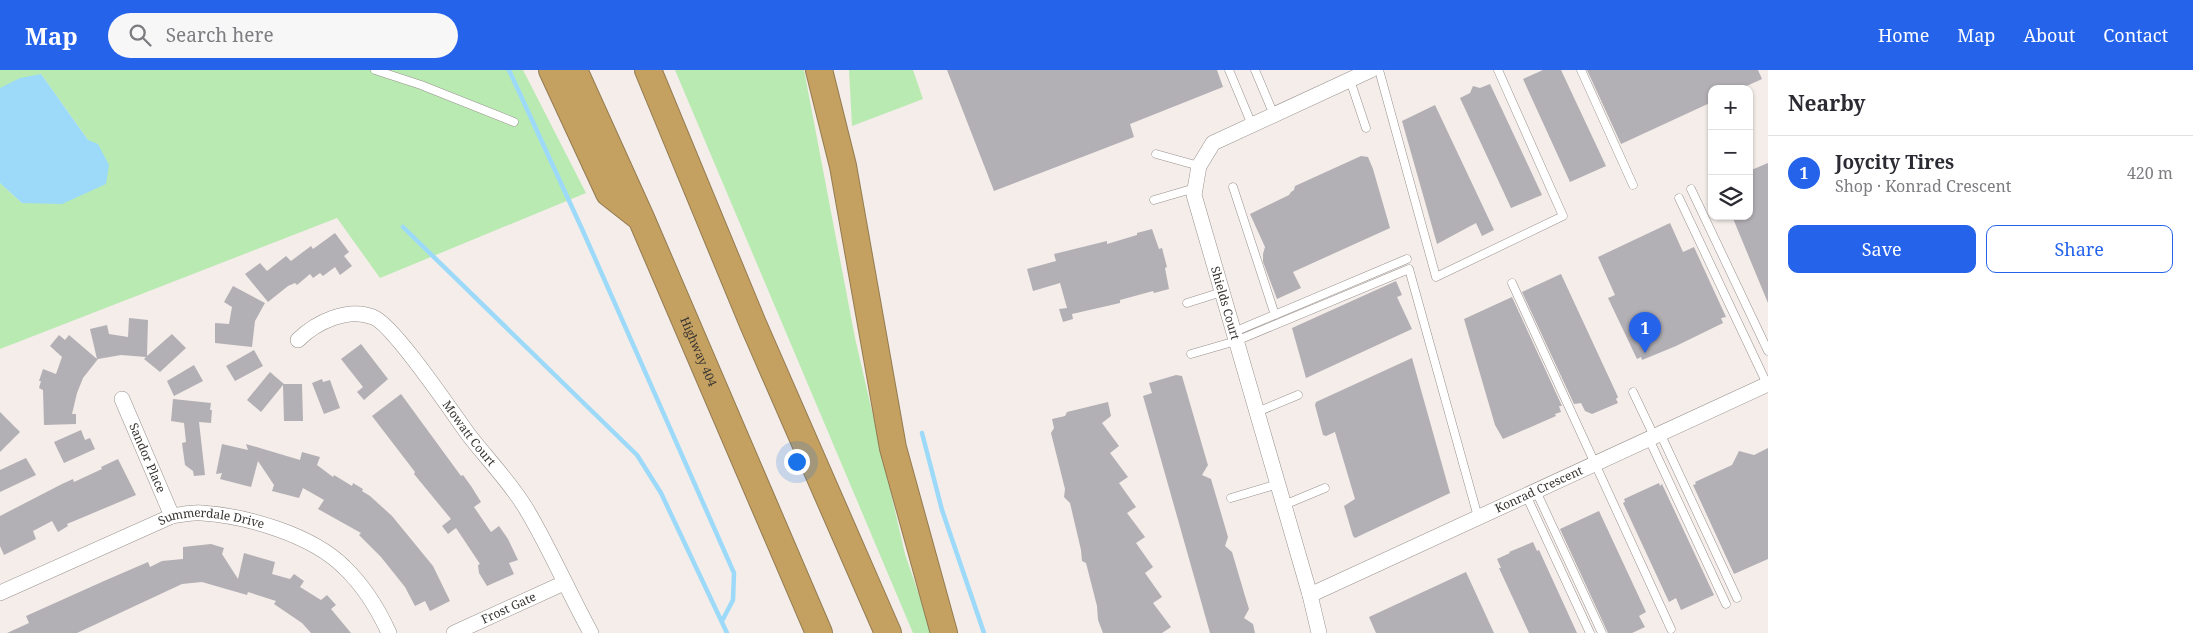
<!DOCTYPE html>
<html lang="en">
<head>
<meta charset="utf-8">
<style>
  :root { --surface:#fff; --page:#f7f7f7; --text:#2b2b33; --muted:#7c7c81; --line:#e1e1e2; --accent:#2563eb }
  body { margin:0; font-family:"Noto Serif",serif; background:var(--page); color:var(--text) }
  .controls { position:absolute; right:15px; top:15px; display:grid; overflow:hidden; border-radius:10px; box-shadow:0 1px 4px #0004 }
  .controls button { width:45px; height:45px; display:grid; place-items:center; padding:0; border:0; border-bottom:1px solid var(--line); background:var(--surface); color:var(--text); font:25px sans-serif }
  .you { position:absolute; left:796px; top:391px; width:18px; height:18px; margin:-12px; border:4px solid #fff; border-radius:50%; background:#1a73e8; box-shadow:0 0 0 8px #1a73e833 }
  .badge { display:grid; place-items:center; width:32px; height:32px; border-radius:50%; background:var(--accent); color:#fff; font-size:16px; font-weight:700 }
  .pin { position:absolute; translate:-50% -41px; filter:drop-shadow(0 1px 2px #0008) }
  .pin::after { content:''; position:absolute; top:26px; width:18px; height:15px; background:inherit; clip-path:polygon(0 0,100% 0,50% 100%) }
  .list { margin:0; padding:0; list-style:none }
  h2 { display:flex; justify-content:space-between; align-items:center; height:65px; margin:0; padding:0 20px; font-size:21px }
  h2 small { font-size:16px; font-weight:400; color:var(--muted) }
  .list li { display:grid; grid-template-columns:32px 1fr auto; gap:15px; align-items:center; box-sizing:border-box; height:75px; padding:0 20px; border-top:1px solid var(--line) }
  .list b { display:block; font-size:19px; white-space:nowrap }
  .list p { margin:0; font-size:16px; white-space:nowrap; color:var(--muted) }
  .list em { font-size:16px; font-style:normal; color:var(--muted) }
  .actions { display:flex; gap:10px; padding:15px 20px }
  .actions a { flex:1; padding:11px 0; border:1px solid var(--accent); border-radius:10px; text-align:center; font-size:18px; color:var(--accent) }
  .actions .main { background:var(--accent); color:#fff }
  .icon { flex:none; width:28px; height:28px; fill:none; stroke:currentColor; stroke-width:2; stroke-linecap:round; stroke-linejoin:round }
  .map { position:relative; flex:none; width:1768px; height:563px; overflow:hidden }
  header { display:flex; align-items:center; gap:30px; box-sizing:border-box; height:70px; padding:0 25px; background:var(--accent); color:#fff }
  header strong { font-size:24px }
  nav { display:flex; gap:28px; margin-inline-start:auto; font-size:18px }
  .search { width:350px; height:45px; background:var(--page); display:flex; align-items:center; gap:12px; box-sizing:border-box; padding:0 18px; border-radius:28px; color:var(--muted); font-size:19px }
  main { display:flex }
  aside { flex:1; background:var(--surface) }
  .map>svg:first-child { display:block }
  .green { fill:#b9eab2 }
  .water { fill:#9ddafa }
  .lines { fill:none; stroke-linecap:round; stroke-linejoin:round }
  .stream { stroke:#9ddafa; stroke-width:4.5 }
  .building { fill:#b2afb5 }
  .lane-casing { stroke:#98918d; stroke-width:9 }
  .street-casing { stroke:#98918d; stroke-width:16 }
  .highway-casing { stroke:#937b51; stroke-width:28 }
  .lane { stroke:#fff; stroke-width:8 }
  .street { stroke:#fff; stroke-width:15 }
  .highway { stroke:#c5a161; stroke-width:26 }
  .labels { text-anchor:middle; stroke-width:4; stroke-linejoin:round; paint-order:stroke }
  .street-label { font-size:12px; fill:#373432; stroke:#fff }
</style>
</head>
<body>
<header>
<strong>Map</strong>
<div class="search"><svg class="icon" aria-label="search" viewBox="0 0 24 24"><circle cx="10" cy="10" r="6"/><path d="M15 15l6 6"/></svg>Search here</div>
<nav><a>Home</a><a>Map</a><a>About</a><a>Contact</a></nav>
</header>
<main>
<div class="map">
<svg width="1768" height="563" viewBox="0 0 1768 563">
  <rect width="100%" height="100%" fill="#f4ede9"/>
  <path class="green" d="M0,0h523l63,123 -206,85 -43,-60 -337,131v-166l22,20 66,-63 -47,-66 -41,15z
    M675,0h129l51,268 50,216 27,79h-19z
    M849,0h64l10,29 -71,27z"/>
  <path class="water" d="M41,4l47,66 10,4 11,21 -3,19 -44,20 -40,-1 -22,-20v-95l20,-10z"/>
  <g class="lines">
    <path class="stream" d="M509,0l73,159 152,344 -1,27 -11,21
      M403,157l234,228 24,38 66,140
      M922,363l20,77 42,123"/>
  </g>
  <path class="building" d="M947,0h270l6,17 -93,37 4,13 -140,54z
    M1543,0h18l45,96 -36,16 -47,-103z
    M1587,0h171l4,9 -22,10h-28v13l-91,42z
    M1490,14l52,111 -31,13 -51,-110 10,-5 3,-7 7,2z
    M1435,35l59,125 -12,6 -6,-13 -39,21 -35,-123z
    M1361,86l7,1 5,12 17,59 -97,44 8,16 -24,11 -14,-37v-8l2,-7 -15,-33 39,-19 2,-3 3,-2 1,-4z
    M1768,93v140l-36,-87h17v-45z
    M1670,153l13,29 11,-5 32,70 -5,1 2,5 -47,23 -34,14 -1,-3 -4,2 -29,-61 7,-3 -17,-38z
    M1152,159l7,20 3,-1 5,19 -2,1 4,21 -15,4 -1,-2 -33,9v3l-48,11 1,5 -10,3 -4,-13 8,-1 -7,-25 -27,8 -6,-22 29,-8 -2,-7 53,-13v3l30,-9v-2z
    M335,163l14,19 -5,4 8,10 -12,9 -5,-8 -12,9 -3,-3 -7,5 -3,-4 -13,11 -2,-2 -7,3 -20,16 -23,-28 15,-11 7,8 19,-15 5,5 20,-15 2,3z
    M1561,204l57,123 -2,2 2,4 -26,11 -7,-3 -4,-8 -7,1 -52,-112z
    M1396,211l6,14 -5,2 15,32 -106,49 -14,-50z
    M233,216l32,17 -10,18 -3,26 -37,-4v-20l14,1 3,-17 -8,-5z
    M1512,227l50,109h-3l2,6 -6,2 1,2 -53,23 -8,-14 -31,-106z
    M129,248l19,2 -1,36 25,-22 14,14 -26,24 -16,-13 2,-2 -25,-2 -23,4 -15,19 -6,15 -5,21h4v10l-32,1 -1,-35 -4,-2 2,-7h-2l4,-12 13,5 6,-17 -12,-11 9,-11 6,5 4,-5 28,24 -7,-30 17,-4 2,9 19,3z
    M361,274l27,35 -24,21 -7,-8 6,-5 -22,-28z
    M254,280l9,16 -28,15 -9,-15z
    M1412,288l38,135 -95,45 -2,-2 -9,-30 11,-7 -20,-67 -9,4 -3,-1 -8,-30 1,-3z
    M194,295l9,16 -29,15 -7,-15z
    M270,302l14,12h18l1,37h-19l-1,-36 -22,27 -14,-12z
    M1176,305l6,1 25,86 1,3 -6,10 9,4 17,58 -3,9 7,6 13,44 4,13 -5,9 9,6 2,9h-45l-67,-237 9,-3 -3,-10z
    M322,309l1,3 7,-2 10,28 -16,6 -12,-31z
    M401,324l60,82 2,-1 8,11 10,16 -7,5 17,25 8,-6 9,13 10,21 -9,3 5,11 -27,12 -8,-13 -1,-8 2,-1 -24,-36 -8,6 -6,-8 9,-7 -37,-45 1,-2 -43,-56z
    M173,329l38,4 -1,7h2l-1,13 -12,-1 6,53 -11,1 -1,-5 -8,-6 -3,-22 4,-1 -2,-19 -13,-2z
    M1108,332l3,14 -9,7 17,23 -9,7 18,24 -9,6 17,24 -9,6 18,24 -9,6 17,24 -8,6 17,24 -9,6 18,24 -9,6h-59l-5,-13 -1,-14 -11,-43 -4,-2 -1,-11 -11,-47 -6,-6 1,-8 -14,-56 3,-5 -2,-9 13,-3 2,-4z
    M0,342l20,20 -20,20z
    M81,360l4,10 5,-2 5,11 -31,14 -10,-21z
    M222,374l26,6 -2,-6 54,16 2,-8 18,5 -3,8 16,12 1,-2 18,11 1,-3 10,6 -1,2 8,5 22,20 41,50 17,35 -20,10 -5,-10 -10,5 -10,-19 -24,-30 -22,-22 2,-2 -43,-24 6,-9 -21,-12 -4,10 -27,-7 2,-6 -16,-24 -7,26 -31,-8 2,-6 -6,1z
    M1768,378v111l-34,15 -41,-89 3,-1 -1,-2 37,-17 7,-14 15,4z
    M26,388l10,17 -36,17v-22z
    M118,389l18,36 -69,29 1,2 -10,6 -6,-11 -19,10 3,8 -32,16 -4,-9v-30l62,-32 11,-5 1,3 28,-13 -1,-2z
    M1659,413l1,3 2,-2 52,111 -33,15 -5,-12 -7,4 -46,-99 2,-1 -1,-3z
    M1599,441l47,101 -7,4 6,11 -13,6h-24l-48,-104z
    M1533,472l4,9 2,-1 38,83h-48l-30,-65h2l-4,-9 13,-6 -1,-1z
    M211,474l13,4 -2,6 16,25 6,-26 31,9 -3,12 18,5 4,-5 10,7 -4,6 21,13 6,-5 9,10 -5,4 20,24h-40l-9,-10 -28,-19 2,-3 -28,-9 -1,3 -45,-13 -20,2 -105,49h-70l22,-10 -3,-7 78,-35 44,-19 2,5 12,-6 21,-2v-12z
    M1466,502l28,61h-118l-7,-16z"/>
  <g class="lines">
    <g class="lane-casing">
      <path id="lane" d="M375,0l46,15 93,37
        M1229,0l23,55
        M1255,0l19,45
        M1379,0l57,207 127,-61 -65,-146
        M1581,0l52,115
        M1350,10l16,48
        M1156,84l43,12
        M1233,117l42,128
        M1691,119l77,162
        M1679,128l88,186
        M1154,130l41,-12
        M1512,213l159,346
        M1187,233l35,-11
        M1234,262l173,-73
        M1191,284l45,-13 173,-72 69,248
        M1633,322l21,44
        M1257,342l41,-17
        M1660,363l77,165
        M1649,369l77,165
        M1536,421l66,142
        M1526,425l64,138
        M1231,428l47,-14
        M1284,435l41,-17"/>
    </g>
    <g class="street-casing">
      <g id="street">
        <path id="s1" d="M298,270c18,-18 50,-33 75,-23 20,7 79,95 95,117 19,25 45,51 60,78 23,39 41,81 63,121"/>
        <path id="s2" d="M122,329l50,117"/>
        <path id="s3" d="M0,523l172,-77c9,-1 20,-4 30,-3 45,3 110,22 142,54 20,19 34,42 45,66"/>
        <path id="s4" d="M1310,525l458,-211"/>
        <path id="s5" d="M454,563l110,-50"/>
        <path d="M1319,563l-9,-38 -116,-400 5,-29 14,-23 158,-73"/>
      </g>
    </g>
    <g class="highway-casing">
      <g id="highway">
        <path d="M552,0l57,123 28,22"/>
        <path id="s6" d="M574,0l67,148 178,415"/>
        <path d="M648,0l105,254 135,309"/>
        <path d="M819,0l24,96 50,282 51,185"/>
      </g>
    </g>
    <use href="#lane" class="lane"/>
    <use href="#street" class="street"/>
    <use href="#highway" class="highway"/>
  </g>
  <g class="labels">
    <g class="street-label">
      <text transform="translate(1225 233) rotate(74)" y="4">Shields Court</text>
      <text dy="4" stroke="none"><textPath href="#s6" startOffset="308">Highway 404</textPath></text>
      <text dy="4" stroke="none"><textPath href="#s1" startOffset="234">Mowatt Court</textPath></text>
      <text dy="4" stroke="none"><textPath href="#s2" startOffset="64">Sandor Place</textPath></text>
      <text dy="4" stroke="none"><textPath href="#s4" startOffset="252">Konrad Crescent</textPath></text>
      <text dy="4" stroke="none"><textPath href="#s3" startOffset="228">Summerdale Drive</textPath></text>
      <text dy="4" stroke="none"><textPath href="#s5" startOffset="60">Frost Gate</textPath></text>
    </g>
  </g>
</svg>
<div class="controls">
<button>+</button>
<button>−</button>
<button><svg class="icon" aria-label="layers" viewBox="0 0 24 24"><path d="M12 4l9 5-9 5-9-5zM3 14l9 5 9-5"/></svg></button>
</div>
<div class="you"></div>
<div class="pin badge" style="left:1645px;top:283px">1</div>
</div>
<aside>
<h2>Nearby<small></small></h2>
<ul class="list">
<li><span class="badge">1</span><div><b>Joycity Tires</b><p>Shop · Konrad Crescent</p></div><em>420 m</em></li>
</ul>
<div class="actions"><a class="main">Save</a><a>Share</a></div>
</aside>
</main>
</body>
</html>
